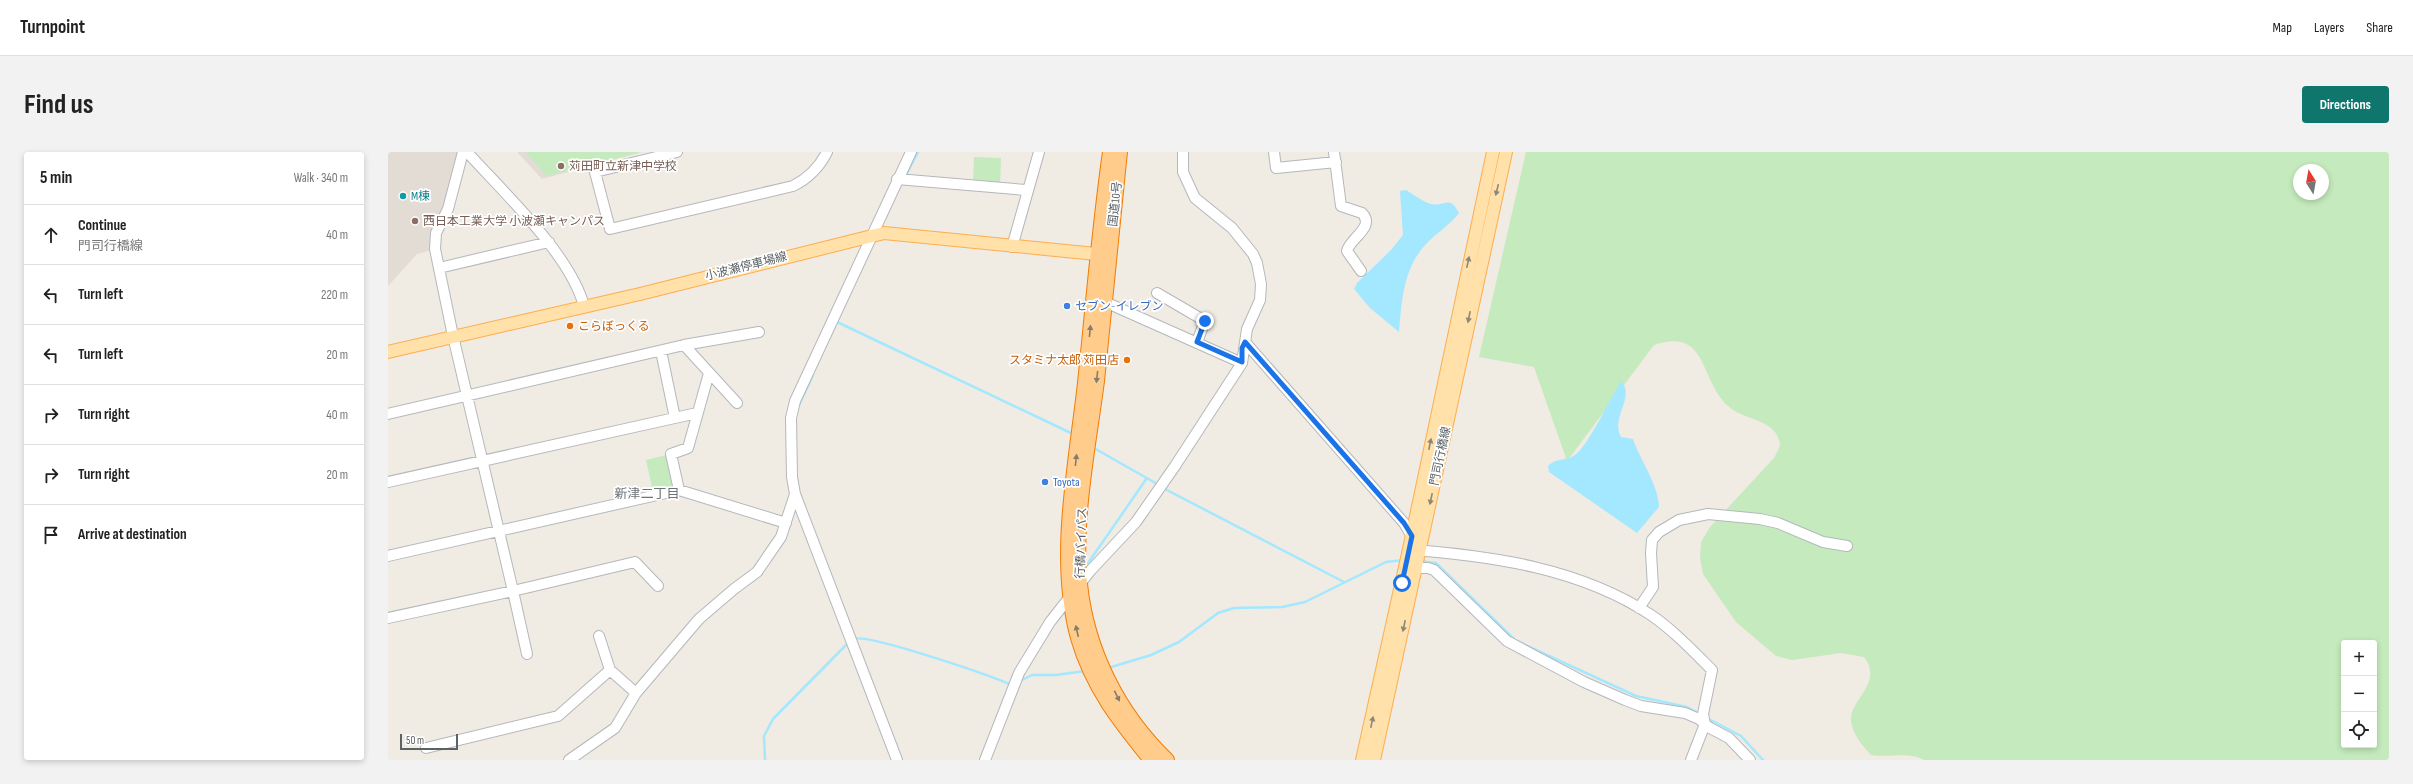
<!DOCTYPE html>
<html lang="en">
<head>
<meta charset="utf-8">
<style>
  :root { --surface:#fff; --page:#f2f2f2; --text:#222; --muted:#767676; --line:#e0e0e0; --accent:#0f766e }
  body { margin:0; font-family:"Sofia Sans Condensed","Noto Sans JP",sans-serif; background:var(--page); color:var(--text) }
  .controls { position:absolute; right:12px; bottom:12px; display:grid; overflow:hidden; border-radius:4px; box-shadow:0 2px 6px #0003 }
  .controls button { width:36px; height:36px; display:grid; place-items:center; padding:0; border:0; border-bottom:1px solid var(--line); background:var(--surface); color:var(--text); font:20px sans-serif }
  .compass { position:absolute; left:1905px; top:12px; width:36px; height:36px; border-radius:50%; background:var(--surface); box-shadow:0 2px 6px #0003; rotate:349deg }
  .scale { position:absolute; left:12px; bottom:10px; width:58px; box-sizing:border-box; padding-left:4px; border:2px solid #5b6266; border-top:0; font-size:11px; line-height:14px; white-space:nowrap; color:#5b6266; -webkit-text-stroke:3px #fff; paint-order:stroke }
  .stop { position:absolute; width:12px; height:12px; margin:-9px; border:3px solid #1a73e8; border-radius:50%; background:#fff }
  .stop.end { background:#1a73e8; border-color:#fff; box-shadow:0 1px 4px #0008 }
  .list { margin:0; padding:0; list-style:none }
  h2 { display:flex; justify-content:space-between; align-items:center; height:52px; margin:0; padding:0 16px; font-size:17px }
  h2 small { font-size:13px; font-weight:400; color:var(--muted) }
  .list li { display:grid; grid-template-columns:26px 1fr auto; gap:12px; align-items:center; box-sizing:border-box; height:60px; padding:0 16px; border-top:1px solid var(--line) }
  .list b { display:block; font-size:15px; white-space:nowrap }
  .list p { margin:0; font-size:13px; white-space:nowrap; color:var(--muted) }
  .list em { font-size:13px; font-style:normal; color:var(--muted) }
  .icon { flex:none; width:22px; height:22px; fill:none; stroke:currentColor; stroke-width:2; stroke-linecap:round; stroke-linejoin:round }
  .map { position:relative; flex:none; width:2001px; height:608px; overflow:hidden; border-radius:4px }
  header { display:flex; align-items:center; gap:24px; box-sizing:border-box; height:56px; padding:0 20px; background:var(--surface); border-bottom:1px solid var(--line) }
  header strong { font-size:19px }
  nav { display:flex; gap:22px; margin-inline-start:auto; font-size:14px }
  .intro { display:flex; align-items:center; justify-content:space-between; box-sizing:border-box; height:96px; padding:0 24px }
  h1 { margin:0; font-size:28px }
  .button { padding:10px 18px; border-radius:4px; background:var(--accent); color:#fff; font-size:14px; font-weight:700 }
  main { display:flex; gap:24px; padding:0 24px }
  aside { flex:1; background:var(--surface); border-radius:4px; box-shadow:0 2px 6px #0003 }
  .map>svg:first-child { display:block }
  .education { fill:#e2dcd4 }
  .green { fill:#c5eabd; fill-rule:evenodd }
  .water { fill:#a4e8ff }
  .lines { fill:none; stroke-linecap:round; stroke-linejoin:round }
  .stream { stroke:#a4e8ff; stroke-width:2.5 }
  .minor-casing { stroke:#b4b8bc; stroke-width:12 }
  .major-casing { stroke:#ffad4d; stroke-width:14 }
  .highway-casing { stroke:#f37b00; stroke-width:16 }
  .minor { stroke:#fff; stroke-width:10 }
  .major { stroke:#ffe1a9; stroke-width:12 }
  .highway { stroke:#ffcc8b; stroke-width:14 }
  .oneway { fill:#8c887a }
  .oneway2 { fill:#847c6f }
  .route { stroke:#1a73e8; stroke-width:5 }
  .education-dot { fill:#8d6e63; stroke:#fff; stroke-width:1.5 }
  .culture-dot { fill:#0f9aa8; stroke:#fff; stroke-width:1.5 }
  .shop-dot { fill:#3f7fe0; stroke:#fff; stroke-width:1.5 }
  .food-dot { fill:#e8710a; stroke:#fff; stroke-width:1.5 }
  .labels { text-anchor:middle; stroke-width:3.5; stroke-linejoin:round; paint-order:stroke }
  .education-label { font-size:12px; fill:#785e54; stroke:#fff; text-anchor:start }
  .culture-label { font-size:12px; fill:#0d838f; stroke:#fff; text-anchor:start }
  .street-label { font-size:12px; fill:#5b6266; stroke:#fff }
  .shop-label { font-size:12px; fill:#366cbe; stroke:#fff; text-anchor:start }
  .food-label { font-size:12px; fill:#c56008; stroke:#fff; text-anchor:start }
  .neighbourhood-label { font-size:13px; fill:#6c7478; stroke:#fff }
</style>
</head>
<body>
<header>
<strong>Turnpoint</strong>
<nav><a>Map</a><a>Layers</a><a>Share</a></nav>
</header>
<div class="intro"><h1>Find us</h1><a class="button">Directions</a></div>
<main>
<aside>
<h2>5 min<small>Walk · 340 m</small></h2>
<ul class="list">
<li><svg class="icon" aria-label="ahead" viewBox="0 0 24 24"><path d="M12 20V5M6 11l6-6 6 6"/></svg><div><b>Continue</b><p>門司行橋線</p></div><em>40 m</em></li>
<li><svg class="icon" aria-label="left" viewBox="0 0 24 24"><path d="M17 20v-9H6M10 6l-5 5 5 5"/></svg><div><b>Turn left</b></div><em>220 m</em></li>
<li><svg class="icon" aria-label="left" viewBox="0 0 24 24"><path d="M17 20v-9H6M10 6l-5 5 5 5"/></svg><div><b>Turn left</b></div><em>20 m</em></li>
<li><svg class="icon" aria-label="right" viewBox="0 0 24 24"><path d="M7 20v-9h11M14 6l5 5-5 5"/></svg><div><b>Turn right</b></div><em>40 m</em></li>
<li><svg class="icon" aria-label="right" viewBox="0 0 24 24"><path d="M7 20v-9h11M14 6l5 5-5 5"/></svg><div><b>Turn right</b></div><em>20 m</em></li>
<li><svg class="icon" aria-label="arrive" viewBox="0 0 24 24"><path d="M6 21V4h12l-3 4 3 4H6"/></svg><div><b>Arrive at destination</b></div></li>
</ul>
</aside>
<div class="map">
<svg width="2001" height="608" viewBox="0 0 2001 608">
  <rect width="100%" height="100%" fill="#f0ebe3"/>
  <path class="education" d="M0,0h75l-28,97 -18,5 -29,32z
    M129,0h125l-100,27z"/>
  <path class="green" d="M138,0h113v1l-93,23z
    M1138,0h863v608h-465c-15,-9 -36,-2 -53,-5 -9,-10 -19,-21 -20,-35 -1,-21 33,-37 13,-63l-23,-4 -49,7 -16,-4 -40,-34 -33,-48 -3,-16 1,-16 9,-15 64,-69 6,-12c-1,-27 -36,-25 -52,-40 -29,-27 -20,-79 -74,-61l-87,116 -33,-94 -55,-10zM1911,18h24v24h-24zM1956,491h30v102h-30z
    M586,5l27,1 -1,27 -27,-1z
    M283,302l8,36 -25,6 -8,-36z"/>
  <path class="water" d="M1018,38c7,4 17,12 25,14 15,3 18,-10 28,9 -9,12 -21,19 -32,30 -24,25 -25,57 -28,89l-29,-24 -16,-19 3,-6 34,-33 12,-15 -3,-44z
    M1233,229c15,16 -11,36 0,56l12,2c7,21 26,47 26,68l-22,26 -88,-61 -1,-6c7,-8 19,-5 27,-11 13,-9 36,-58 46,-74z"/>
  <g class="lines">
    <path class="stream" d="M517,25l13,-25
      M449,170l236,112
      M411,253l14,-30
      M704,295l67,38
      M775,336l181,94
      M1032,409l16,2 78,76
      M696,417l63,-91
      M465,487c15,-6 138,37 159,46
      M1131,490l117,54 51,11 13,7
      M720,516l43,-13 28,-13 39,-29 16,-5 48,-1 23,-5 81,-40 18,-2
      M632,529l12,-6h24l29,-4
      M1319,566l34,18 22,24
      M377,608l-1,-24 9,-17 76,-77"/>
    <g class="minor-casing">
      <path id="minor" d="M75,0l-15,57 -12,24 -1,16 18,87 60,255 122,-29 23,24
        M79,0c37,41 103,102 117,154
        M289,0l-82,20 15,57 183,-43c16,-8 26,-18 34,-34
        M886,0l2,16 60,-6
        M946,0l7,54 21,7c14,14 -13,26 -15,38l14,20
        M509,27l129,11
        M624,95l27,-95
        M51,116l110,-26
        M769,141l48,28 -8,21
        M717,150l137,61
        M857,190l159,181 10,17
        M296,193l53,58
        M273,199l14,67
        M0,262l296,-69 75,-13
        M0,330l309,-69
        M291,338l-8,-36 17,-6 21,-75
        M1025,398c81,6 168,19 238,65 22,15 42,36 61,55l-9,44 2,10 -14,36
        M0,404l291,-66 107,33
        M1021,416h19l6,2 73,71 77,41 41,18 16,6 44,7 14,6 11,9 19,10 21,22
        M1251,456l14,-21 -2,-34 1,-13 7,-8 20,-12 29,-6 52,5 18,4 45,19 24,4
        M0,466l125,-27 14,63
        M211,484l11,34 26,23
        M38,596l132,-32 52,-46
        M181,608l46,-32 21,-35 63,-74 35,-30 23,-17 24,-35 14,-43
        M509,608l-102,-266 -3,-17 -1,-59 4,-17 116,-249
        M597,608l34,-87 31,-51 41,-52 45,-48 39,-56 67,-103 5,-34 13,-29 1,-16 -4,-21 -4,-9 -21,-26 -37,-30 -12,-26v-20"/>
    </g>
    <g class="major-casing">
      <path id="major" d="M0,200l252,-58 244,-61 222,22
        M974,608l47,-211 84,-397
        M986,608l132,-608"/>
    </g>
    <g class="highway-casing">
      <path id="highway" d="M722,0c-11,77 -17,154 -25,231 -9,82 -29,175 -7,255 14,49 42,84 73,122
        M732,0c-8,76 -15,152 -23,229 -8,62 -24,141 -17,203 7,67 39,130 87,176"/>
    </g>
    <use href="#minor" class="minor"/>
    <use href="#major" class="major"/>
    <use href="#highway" class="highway"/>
  </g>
  <defs><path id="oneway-solid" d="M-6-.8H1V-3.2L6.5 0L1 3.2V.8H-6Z"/></defs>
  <g class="oneway">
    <use href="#oneway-solid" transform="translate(1109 38) rotate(103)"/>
    <use href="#oneway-solid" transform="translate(1080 110) rotate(-78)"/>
    <use href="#oneway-solid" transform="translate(1081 165) rotate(101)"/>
    <use href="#oneway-solid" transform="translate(1042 292) rotate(-78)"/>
    <use href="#oneway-solid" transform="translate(1043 347) rotate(102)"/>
    <use href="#oneway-solid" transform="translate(1016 474) rotate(102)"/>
    <use href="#oneway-solid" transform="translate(984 570) rotate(-78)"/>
  </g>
  <g class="oneway2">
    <use href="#oneway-solid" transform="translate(702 179) rotate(-84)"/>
    <use href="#oneway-solid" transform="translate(709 225) rotate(96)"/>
    <use href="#oneway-solid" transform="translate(688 308) rotate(-84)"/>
    <use href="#oneway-solid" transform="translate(689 479) rotate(-103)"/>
    <use href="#oneway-solid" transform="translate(729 544) rotate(64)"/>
  </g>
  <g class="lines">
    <path class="route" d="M817,169l-8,21 45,20v-14l3,-6 159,181 8,13 -10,47"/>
  </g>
  <g class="education-dot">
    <circle cx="173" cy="14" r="4"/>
    <circle cx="27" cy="69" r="4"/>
  </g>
  <circle class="culture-dot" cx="15" cy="44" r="4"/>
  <g class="shop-dot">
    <circle cx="679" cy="154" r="4"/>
    <circle cx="657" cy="330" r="4"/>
  </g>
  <g class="food-dot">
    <circle cx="182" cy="174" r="4"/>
    <circle cx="739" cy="208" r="4"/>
  </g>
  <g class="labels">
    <g class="education-label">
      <text x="181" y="18">苅田町立新津中学校</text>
      <text x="35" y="73">西日本工業大学 小波瀬キャンパス</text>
    </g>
    <g class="culture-label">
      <text x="23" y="48">M棟</text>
    </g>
    <g class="street-label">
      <text transform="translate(727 52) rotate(-84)" y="4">国道10号</text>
      <text transform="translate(358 114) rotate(-14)" y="4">小波瀬停車場線</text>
      <text transform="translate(1052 304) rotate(-78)" y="4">門司行橋線</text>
      <text transform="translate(693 391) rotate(-88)" y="4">行橋バイパス</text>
    </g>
    <g class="shop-label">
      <text x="687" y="158">セブン-イレブン</text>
      <text x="665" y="334">Toyota</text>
    </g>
    <g class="food-label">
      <text x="190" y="178">こらぼっくる</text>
      <text x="731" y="212" text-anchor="end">スタミナ太郎 苅田店</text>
    </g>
    <g class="neighbourhood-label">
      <text x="259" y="346">新津二丁目</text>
    </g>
  </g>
</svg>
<div class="controls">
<button>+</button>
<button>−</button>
<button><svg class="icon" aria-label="locate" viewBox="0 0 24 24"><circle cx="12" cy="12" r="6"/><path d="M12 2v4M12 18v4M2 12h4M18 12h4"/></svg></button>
</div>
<svg class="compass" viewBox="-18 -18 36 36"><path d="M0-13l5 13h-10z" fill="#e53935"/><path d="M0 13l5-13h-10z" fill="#767676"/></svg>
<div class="scale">50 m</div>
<div class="stop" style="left:1014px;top:431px"></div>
<div class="stop end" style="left:817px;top:169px"></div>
</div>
</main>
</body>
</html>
